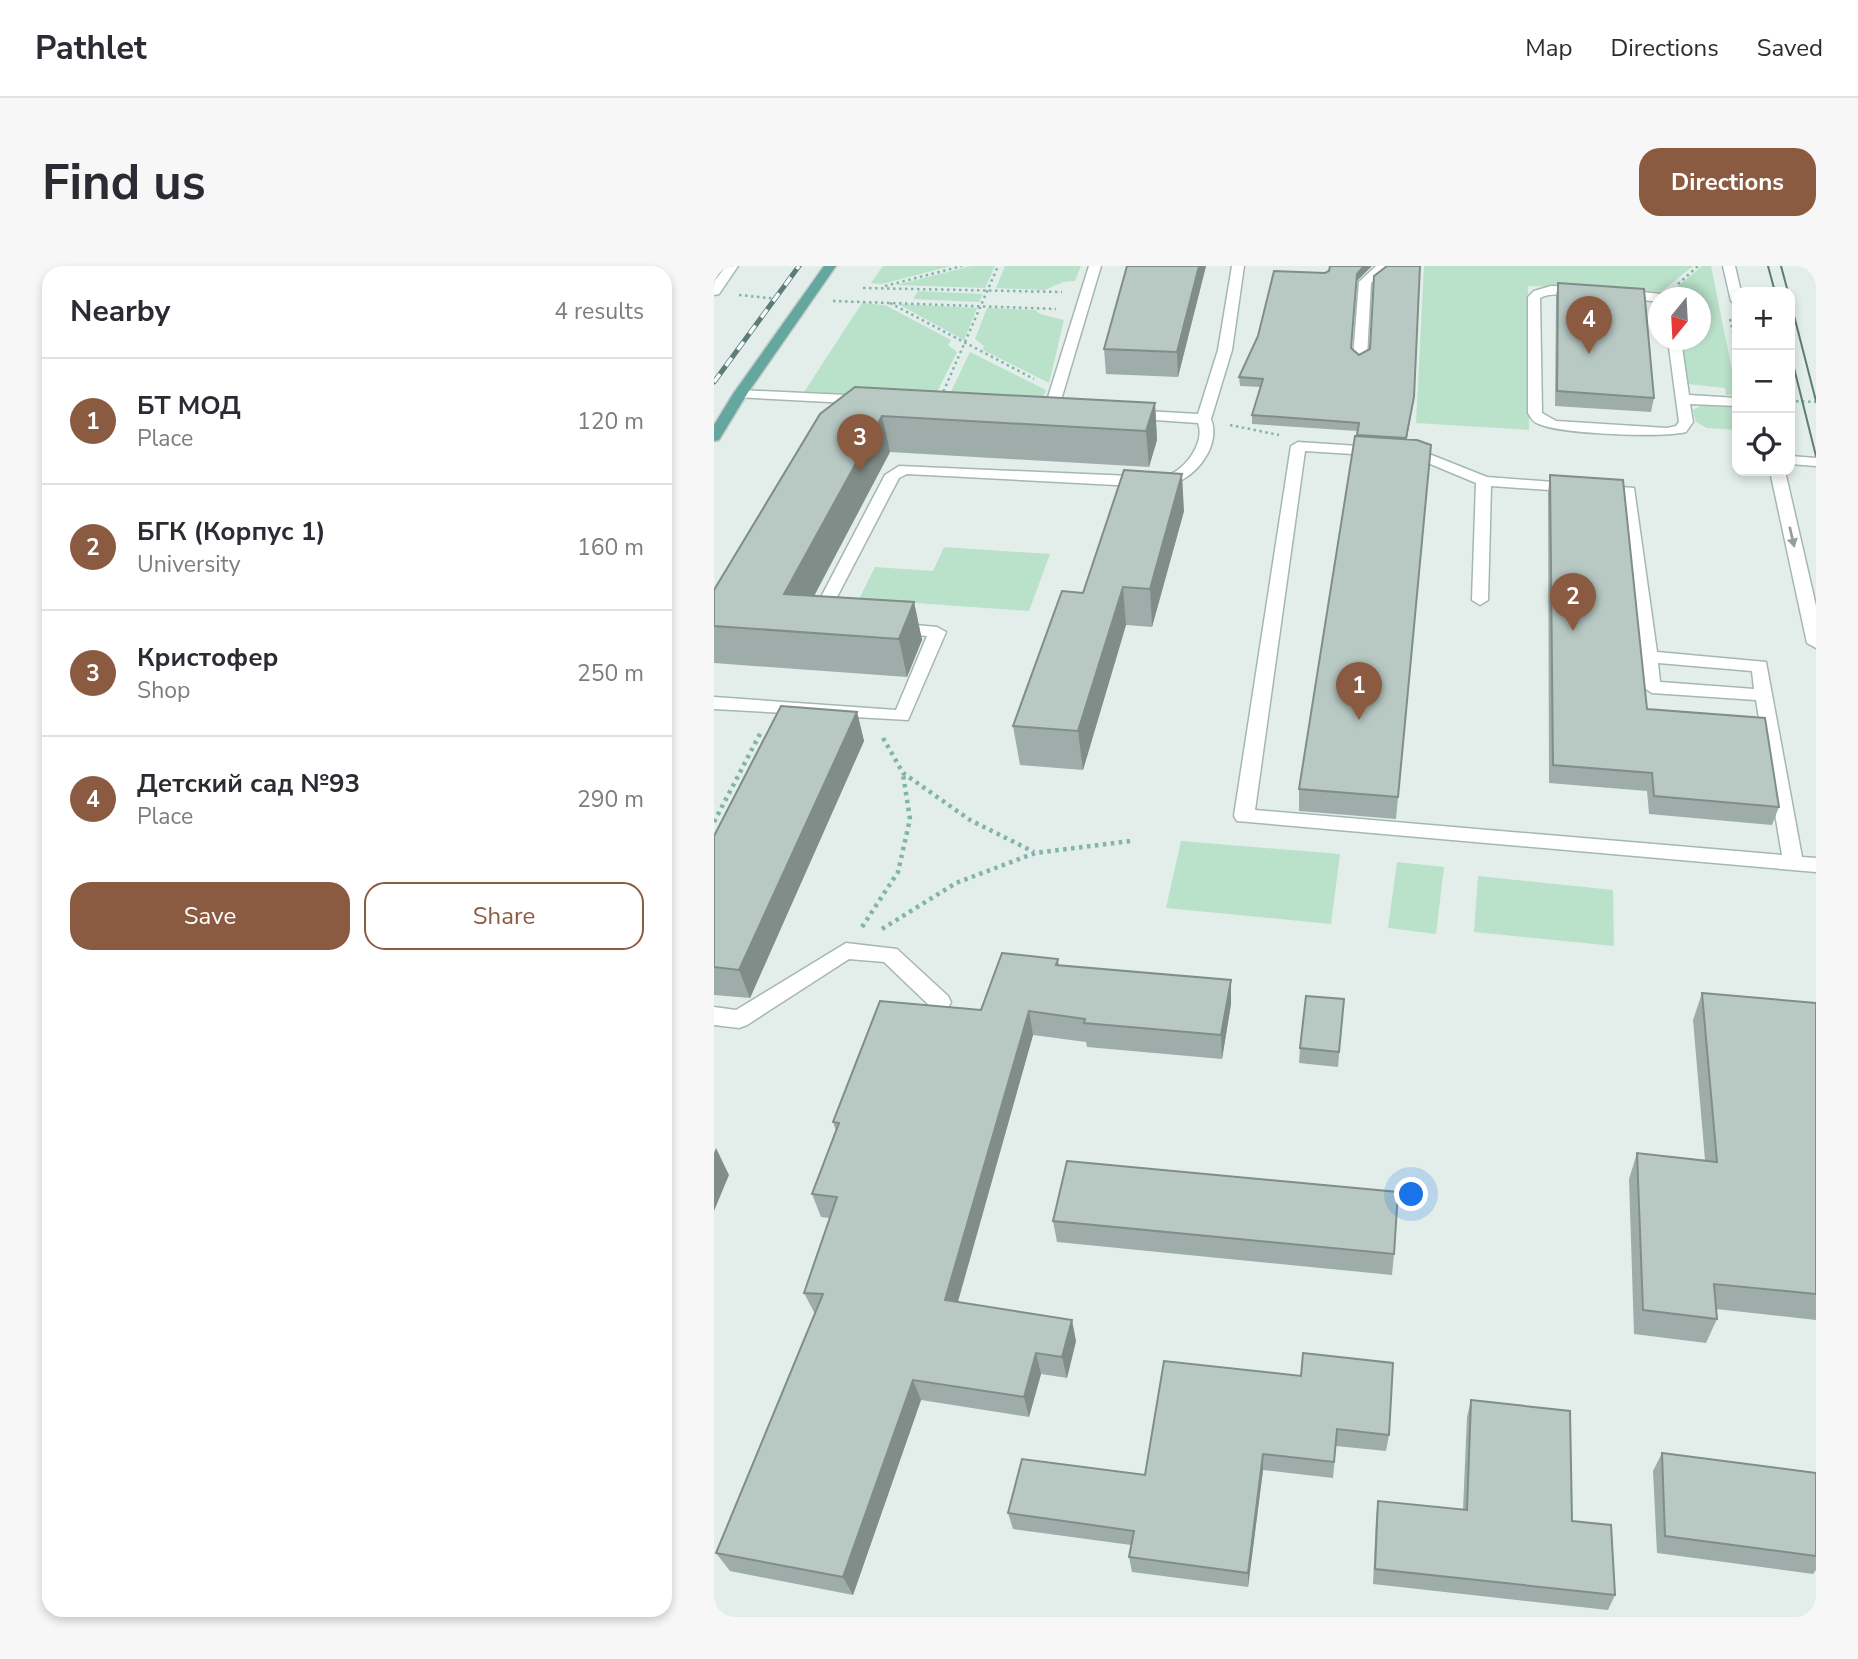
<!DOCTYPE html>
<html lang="en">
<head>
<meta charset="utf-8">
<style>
  :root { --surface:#fff; --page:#f7f7f7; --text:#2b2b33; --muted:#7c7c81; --line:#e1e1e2; --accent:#8a5a41 }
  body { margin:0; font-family:"Nunito Sans",sans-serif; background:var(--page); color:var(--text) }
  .controls { position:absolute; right:21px; top:21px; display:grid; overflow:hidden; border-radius:14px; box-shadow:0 4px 10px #0003 }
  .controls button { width:63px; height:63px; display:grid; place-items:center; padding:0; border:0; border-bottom:2px solid var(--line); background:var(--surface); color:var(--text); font:35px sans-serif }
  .compass { position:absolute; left:934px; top:21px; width:63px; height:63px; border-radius:50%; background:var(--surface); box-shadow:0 4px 10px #0003; rotate:198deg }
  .you { position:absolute; left:698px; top:929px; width:24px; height:24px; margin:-18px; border:5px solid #fff; border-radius:50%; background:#1a73e8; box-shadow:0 0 0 10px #1a73e833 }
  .badge { display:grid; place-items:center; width:46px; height:46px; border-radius:50%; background:var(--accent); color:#fff; font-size:23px; font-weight:700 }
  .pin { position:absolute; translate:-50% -58px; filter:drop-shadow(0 2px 4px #0008) }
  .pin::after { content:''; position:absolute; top:37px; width:24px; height:21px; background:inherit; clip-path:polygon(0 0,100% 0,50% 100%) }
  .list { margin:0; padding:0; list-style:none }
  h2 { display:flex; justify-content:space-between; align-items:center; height:91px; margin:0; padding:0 28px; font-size:30px }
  h2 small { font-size:23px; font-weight:400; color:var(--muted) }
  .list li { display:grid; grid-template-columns:46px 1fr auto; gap:21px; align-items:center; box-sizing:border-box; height:126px; padding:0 28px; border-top:2px solid var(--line) }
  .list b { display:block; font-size:26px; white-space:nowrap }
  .list p { margin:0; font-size:23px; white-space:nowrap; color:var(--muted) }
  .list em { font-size:23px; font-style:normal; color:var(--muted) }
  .actions { display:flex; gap:14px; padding:21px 28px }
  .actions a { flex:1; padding:16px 0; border:2px solid var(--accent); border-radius:21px; text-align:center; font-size:24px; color:var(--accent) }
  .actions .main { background:var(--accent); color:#fff }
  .icon { flex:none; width:38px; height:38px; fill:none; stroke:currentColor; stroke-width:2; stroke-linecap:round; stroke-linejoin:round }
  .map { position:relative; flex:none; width:1102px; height:1351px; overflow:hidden; border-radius:21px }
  header { display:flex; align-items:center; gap:42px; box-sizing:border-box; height:98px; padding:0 35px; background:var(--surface); border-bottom:2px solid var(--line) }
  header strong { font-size:33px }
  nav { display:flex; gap:38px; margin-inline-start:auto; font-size:24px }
  .intro { display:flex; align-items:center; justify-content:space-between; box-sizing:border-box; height:168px; padding:0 42px }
  h1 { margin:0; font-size:49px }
  .button { padding:18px 32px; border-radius:21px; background:var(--accent); color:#fff; font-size:24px; font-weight:700 }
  main { display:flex; gap:42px; padding:0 42px }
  aside { flex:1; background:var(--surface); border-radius:21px; box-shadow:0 4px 10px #0003 }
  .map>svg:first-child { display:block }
  .green { fill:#bae1ca }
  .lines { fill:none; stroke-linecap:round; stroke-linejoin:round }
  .minor-casing { stroke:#a5b7b3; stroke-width:3 }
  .major-casing { stroke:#c1cac9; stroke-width:3 }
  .path-far1 { stroke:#81b4ab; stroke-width:2.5; stroke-dasharray:2.5 3.5; stroke-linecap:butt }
  .path { stroke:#81b4ab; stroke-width:4.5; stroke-dasharray:3.5 4.5; stroke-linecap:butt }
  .minor { fill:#fff; fill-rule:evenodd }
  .major { fill:#64a79f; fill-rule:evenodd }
  .tram { stroke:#5b7c78; stroke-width:2 }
  .rail-casing { stroke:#5b7c78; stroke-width:5 }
  .rail { stroke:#f4faf8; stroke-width:3.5; stroke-dasharray:10; stroke-linecap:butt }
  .wall { fill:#9eada9 }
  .shaded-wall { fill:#818d89 }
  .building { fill:#b8c9c4; stroke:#818d89; stroke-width:2 }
  .oneway { fill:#90a09e }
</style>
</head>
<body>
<header>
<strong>Pathlet</strong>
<nav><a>Map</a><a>Directions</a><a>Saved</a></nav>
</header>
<div class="intro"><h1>Find us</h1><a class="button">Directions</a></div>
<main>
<aside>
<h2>Nearby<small>4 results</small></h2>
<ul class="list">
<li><span class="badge">1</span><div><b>БТ МОД</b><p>Place</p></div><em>120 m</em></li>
<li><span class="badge">2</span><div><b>БГК (Корпус 1)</b><p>University</p></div><em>160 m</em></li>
<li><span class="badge">3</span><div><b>Кристофер</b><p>Shop</p></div><em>250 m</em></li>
<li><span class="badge">4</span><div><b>Детский сад №93</b><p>Place</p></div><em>290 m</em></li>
</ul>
<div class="actions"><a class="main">Save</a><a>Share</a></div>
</aside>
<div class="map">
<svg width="1102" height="1351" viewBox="0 0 1102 1351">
  <rect width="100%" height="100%" fill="#e3eeeb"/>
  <path class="green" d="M169,0h68l-69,18 -11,-1z
    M257,0h24l-10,22 -89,-3z
    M291,0h76l-6,15 -12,1 -18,8 -49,-2z
    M710,0h269l-32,26 -133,-6 1,144 -113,-7z
    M988,0h9l26,129h-11l-1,-7 -37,-4 -7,-44h20v-42l-26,-1 -1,-4h-4z
    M204,25l65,3 -4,8 -66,-3z
    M148,37l23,2 66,35 -3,5 9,7 -23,46 -130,-6z
    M184,38l79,4 -13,32z
    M273,42l48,2 5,4 24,6 -15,63 -66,-33 1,-4 -9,-7z
    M256,86l76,38 -5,13 -93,-5z
    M990,138l33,2v24l-30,-2 -11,-6 -3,-12z
    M230,281l106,7 -21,57 -170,-12 16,-32 58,4z
    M467,575l159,13 -9,70 -165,-16z
    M683,596l47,5 -8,67 -48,-6z
    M764,610l135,14 1,56 -140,-14z"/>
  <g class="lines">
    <g class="minor-casing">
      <path id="minor" d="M12,0h12l-19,28 -5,1v-13z
        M375,0h12l-43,144 -7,4 -5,-1 -2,-3z
        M518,0h12l-12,84 -21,69c9,23 -9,50 -29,61 -8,4 -19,5 -28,7l-247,-13 -8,4 -74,142 -8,5 -6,-1 -2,-4 76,-145 14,-9 255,11c5,-1 12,-1 17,-3 17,-8 34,-33 27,-51l-71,-5 -7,-4 7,-4 71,4 20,-64z
        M662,0h17l-22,17 -4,74 -7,4 -7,-4 6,-75z
        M1009,0h12l6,26h-4v13l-6,-4z
        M837,20l33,1 6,4c-13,10 -34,-2 -50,7l2,115 14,8 111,7 9,-2 3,-4 -11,-82h13l8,55 48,3v8l-47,-2 3,18 -7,10c-25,6 -124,2 -147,-8 -6,-2 -8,-6 -11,-11v-116l6,-6z
        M902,23l45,5 6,4h-8v4l-48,-6v-6z
        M26,124l127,6 7,4 -7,4 -132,-7v-6z
        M584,176l121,8 68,27 147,11 23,164 109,10 36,195 14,1v14l-579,-51 -3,-5 57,-370zM591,185l111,7 60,25 -4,117 8,5 8,-5 3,-114 131,9 21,192 9,6 104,7 26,155 -527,-45zM944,397l94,8 2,18 -94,-7z
        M1076,190l26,2v8l-26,-2z
        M1056,205h15l31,135v42l-9,-5z
        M180,357l43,4 9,5 -38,88 -194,-11v-12l182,13 31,-74 -39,-4 -3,-4z
        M132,677l51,6 51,47 3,6 -3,6 -8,2 -8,-2 -48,-46 -35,-3 -102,66 -8,3 -25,-3v-18l22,3z"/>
    </g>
    <g class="major-casing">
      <path id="major" d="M110,0h12l-89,128 -28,46 -5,1v-16l19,-31z"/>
    </g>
    <path class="path-far1" d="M964,18l20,-18
      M171,20l77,-20
      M149,22l199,4
      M25,29l40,4
      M119,35l223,8
      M176,37l144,76
      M1016,53l7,30
      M227,131l57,-131
      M1076,135l26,1
      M516,159l49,10"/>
    <path class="path" d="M169,472l20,35 67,47 64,32
      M0,556l48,-92
      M148,661l36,-55 12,-53 -7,-45
      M168,663l74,-46 79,-30 96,-12"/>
    <use href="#minor" class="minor"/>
    <use href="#major" class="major"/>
    <path class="tram" d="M1054,0l7,26
      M1067,0l7,26
      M1076,34l26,101
      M1076,86l26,104"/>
    <g class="rail-casing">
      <path id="rail" d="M0,116l85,-116"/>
    </g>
    <use href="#rail" class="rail"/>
  </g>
  <path class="wall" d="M413,0h79l-28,111 -72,-3 -2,-25z
    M642,16l-5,67 63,48 -7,42 24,6 -35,374 -97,-8v-22l58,-358 -105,-7v-9l9,-28 -21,-1 -1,-9z
    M844,17l96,115 -3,14 -96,-6 1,-109z
    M441,137l2,37 -8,27 -259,-15 -76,144 100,6 8,38 -15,37 -193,-14v-73l106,-176z
    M836,209l97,234 132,98 -7,18 -123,-11 -2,-23 -98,-8 -1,-290z
    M470,245l-32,116 -26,-2 -43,145 -63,-5 -7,-39 70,-133z
    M143,446l7,29 -114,257 -36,-3v-159z
    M344,693l1,6 172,39 -9,55 -135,-12 -1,-5 -53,-7 -75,267 118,39 -9,37 -26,-4 -12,43 -108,-17 -68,195 -123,-24 -14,-18 99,-239 -11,-21 26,-75 -9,-1 -9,-23 24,-63 -3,-9 148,-112z
    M988,727l114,10v317l-100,-11 1,10 -11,24 -72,-9 -5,-155 8,-26 68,7 -12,-140z
    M630,733l-6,68 -39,-4 1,-15z
    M339,955l341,33 -2,21 -335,-33z
    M587,1110l88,59 -3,16 -50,-5 -3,32 -70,-8 -15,117 -116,-15 -3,-15 2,-12 -118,-16 -5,-16 137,-38z
    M757,1134l101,121 43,74 -7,15 -235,-26 3,-67 2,-16 85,9 4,-93z
    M948,1187l154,20v97l-3,4 -156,-21 -4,-82z"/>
  <path class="shaded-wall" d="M485,0h7l-28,111 -1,-25z
    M650,0h8l-16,16 1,-8z
    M700,131l-1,8 -8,41 1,-8z
    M441,137l2,37 -8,27 -3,-36z
    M168,150l8,36 -95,180 -11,-38z
    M468,208l2,37 -32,116 -2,-38z
    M409,321l3,38 -43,145 -5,-39z
    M200,336l8,38 -15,37 -8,-38z
    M143,446l7,29 -114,257 -11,-28z
    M517,714v24l-9,55 -1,-24z
    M315,745l4,24 -81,287 -7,-22z
    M2,882l13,27 -15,36v-58z
    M358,1054l4,21 -9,37 -5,-21z
    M322,1087l5,21 -12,43 -5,-20z
    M199,1114l8,20 -68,195 -10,-18z
    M549,1188v16l-15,117v-14z"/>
  <path class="building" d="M413,0h72l-22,86 -73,-3z
    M616,0h34l-7,8 -6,74 8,7 11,-6 4,-73 13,-10h33l-6,131 -8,41 -49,-3 2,-12 -107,-8 11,-36 -24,-2 19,-41 16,-65 51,2 4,-2z
    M844,17l86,6 10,109 -97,-7z
    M141,121l300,16 -9,28 -264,-15 -98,178 130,8 -15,37 -185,-13v-36l106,-176z
    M641,170l62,4 14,5 -33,352 -99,-8z
    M410,204l58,4 -32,115 -27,-2 -45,144 -65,-5 49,-135 21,2z
    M836,209l73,5 24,229 118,9 14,89 -125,-11 -2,-23 -99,-8z
    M67,440l76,6 -118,258 -25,-3v-131z
    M288,687l56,6 -2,6 175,15 -10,55 -137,-12 1,-4 -56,-8 -84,289 127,20 -10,37 -26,-4 -12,44 -111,-17 -70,197 -127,-24 107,-259 -19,-1 33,-96 -25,-3 27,-71 -6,-1 47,-121 101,9z
    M988,727l114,10v291l-102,-10 3,35 -74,-9 -6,-157 80,9z
    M592,730l38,3 -5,53 -39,-4z
    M353,895l331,31 -4,62 -341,-33z
    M589,1087l90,10 -4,72 -52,-6 -3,33 -71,-8 -15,119 -119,-16 5,-26 -126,-18 14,-54 123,16 19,-114 137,15z
    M757,1134l99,11 2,110 39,4 4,70 -240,-26 3,-68 89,9z
    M948,1187l154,20v83l-151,-20z"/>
  <defs><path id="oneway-solid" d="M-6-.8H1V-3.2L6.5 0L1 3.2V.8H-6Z" transform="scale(1.75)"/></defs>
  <use class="oneway" href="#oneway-solid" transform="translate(1078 271) rotate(77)"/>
</svg>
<div class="controls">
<button>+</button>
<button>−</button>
<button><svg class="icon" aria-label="locate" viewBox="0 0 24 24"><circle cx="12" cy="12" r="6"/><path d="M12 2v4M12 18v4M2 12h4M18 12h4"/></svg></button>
</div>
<svg class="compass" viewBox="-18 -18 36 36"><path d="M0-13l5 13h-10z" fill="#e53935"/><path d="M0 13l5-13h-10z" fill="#7c7c81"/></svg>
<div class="you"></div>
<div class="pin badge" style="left:645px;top:454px">1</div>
<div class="pin badge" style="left:859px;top:365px">2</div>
<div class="pin badge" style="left:146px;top:206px">3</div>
<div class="pin badge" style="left:875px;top:88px">4</div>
</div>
</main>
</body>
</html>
